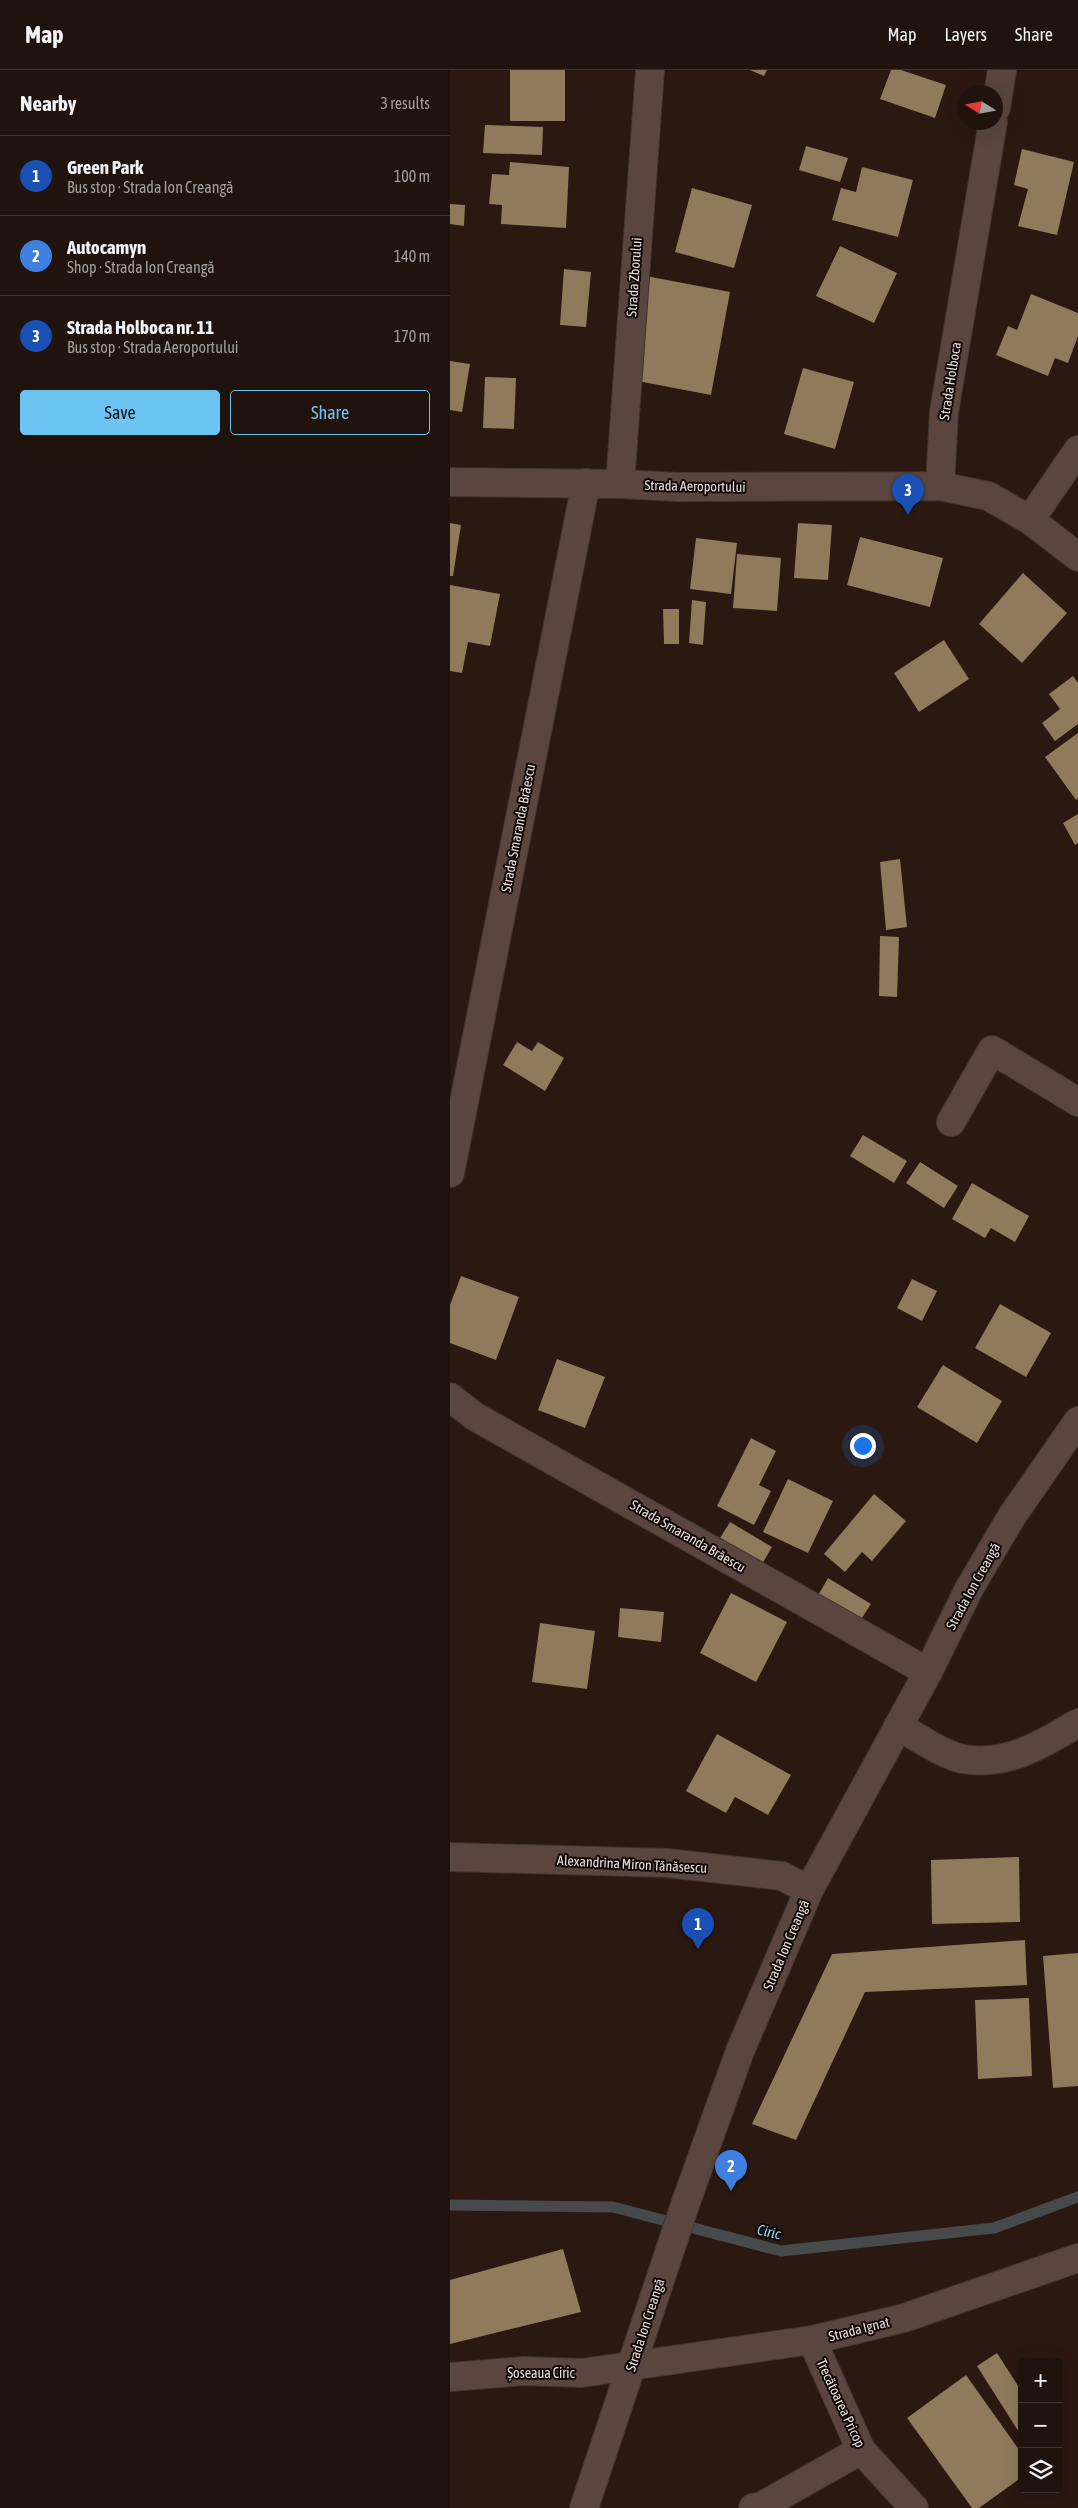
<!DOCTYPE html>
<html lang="en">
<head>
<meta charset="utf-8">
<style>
  :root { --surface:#20120d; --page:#2d201b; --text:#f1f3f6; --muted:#a29e9d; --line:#3d322e; --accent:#6bc3f2 }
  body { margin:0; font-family:"Asap Condensed",sans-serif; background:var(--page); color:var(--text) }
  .controls { position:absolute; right:15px; bottom:15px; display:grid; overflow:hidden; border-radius:5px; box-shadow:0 5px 20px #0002 }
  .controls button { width:45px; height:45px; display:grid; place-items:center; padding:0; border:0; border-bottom:1px solid var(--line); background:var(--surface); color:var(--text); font:25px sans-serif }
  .compass { position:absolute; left:508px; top:15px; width:45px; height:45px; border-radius:50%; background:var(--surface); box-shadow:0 5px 20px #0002; rotate:281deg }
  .you { position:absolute; left:412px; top:1375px; width:18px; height:18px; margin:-12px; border:4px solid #fff; border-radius:50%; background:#1a73e8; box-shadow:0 0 0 8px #1a73e833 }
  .badge { display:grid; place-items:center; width:32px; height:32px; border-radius:50%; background:var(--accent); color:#fff; font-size:16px; font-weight:700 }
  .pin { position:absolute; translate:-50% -41px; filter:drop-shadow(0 1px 2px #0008) }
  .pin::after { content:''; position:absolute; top:26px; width:18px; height:15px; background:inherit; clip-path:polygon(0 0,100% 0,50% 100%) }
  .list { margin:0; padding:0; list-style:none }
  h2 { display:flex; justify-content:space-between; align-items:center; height:65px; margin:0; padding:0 20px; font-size:21px }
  h2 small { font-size:16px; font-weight:400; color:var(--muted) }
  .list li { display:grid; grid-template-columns:32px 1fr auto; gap:15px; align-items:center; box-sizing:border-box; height:80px; padding:0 20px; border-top:1px solid var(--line) }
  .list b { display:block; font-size:19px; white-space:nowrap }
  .list p { margin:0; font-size:16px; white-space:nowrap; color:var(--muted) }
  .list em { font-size:16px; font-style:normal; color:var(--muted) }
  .actions { display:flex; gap:10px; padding:15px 20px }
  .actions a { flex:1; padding:11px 0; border:1px solid var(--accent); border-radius:5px; text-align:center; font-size:18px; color:var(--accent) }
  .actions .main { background:var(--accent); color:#111 }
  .icon { flex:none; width:28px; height:28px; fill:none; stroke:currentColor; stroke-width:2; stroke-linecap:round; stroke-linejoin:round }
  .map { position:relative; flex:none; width:628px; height:2438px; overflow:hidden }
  header { display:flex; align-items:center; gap:30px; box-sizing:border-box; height:70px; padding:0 25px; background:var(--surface); border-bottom:1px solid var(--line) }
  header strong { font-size:24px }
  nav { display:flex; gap:28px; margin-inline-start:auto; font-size:18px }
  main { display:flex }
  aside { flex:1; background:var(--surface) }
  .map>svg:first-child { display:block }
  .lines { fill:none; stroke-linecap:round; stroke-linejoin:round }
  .stream { stroke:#474a4d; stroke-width:11 }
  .building { fill:#8f7a5b }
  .minor-casing { stroke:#413431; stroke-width:30 }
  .minor { stroke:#5a463e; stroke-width:28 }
  .labels { text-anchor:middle; stroke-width:4; stroke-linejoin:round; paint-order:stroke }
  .street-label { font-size:14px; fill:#ecdfda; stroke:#0d0604 }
  .water-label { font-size:15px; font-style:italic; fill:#96dafa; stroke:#0d0604 }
</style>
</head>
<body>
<header>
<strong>Map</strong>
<nav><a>Map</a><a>Layers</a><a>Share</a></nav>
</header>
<main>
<aside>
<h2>Nearby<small>3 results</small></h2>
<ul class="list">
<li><span class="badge" style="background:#1a4fb4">1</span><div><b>Green Park</b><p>Bus stop · Strada Ion Creangă</p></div><em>100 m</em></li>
<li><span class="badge" style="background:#3f7fe0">2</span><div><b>Autocamyn</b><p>Shop · Strada Ion Creangă</p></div><em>140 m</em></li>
<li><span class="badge" style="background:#1a4fb4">3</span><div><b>Strada Holboca nr. 11</b><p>Bus stop · Strada Aeroportului</p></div><em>170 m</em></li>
</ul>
<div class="actions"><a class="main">Save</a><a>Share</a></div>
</aside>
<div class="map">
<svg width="628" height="2438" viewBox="0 0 628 2438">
  <rect width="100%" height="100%" fill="#2a1811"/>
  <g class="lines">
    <path class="stream" d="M0,2135l163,2 168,44 213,-23 84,-31"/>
  </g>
  <path class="building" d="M60,0h55v51h-55z
    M300,0h17l-3,6z
    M441,0h10l45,15 -11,33 -55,-19z
    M35,55l58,2 -1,28 -59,-2z
    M356,76l42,12 -8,24 -41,-12z
    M572,79l52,13 -17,73 -39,-9 10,-37 -14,-4z
    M60,92l59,5 -3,61 -65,-4 1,-19 -13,-1 3,-30 17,1z
    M412,97l51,13 -15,57 -66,-17 9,-32 15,4z
    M242,118l60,17 -18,63 -59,-16z
    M0,134l15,1 -1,21 -14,-2z
    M390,176l57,27 -23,50 -58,-27z
    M114,199l27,3 -5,55 -26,-2z
    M196,206l84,16 -19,103 -84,-16z
    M581,224l47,19v23l-10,27 -13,-5 -7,18 -52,-21 12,-29 9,4z
    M0,291l20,3 -8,48 -12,-2z
    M353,298l51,14 -19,67 -51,-15z
    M35,307l31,1 -2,51 -31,-1z
    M0,453l11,2 -8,51h-3z
    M348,453l34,2 -4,55 -34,-2z
    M410,467l83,21 -13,49 -83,-22z
    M246,468l41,5 -6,51 -41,-5z
    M287,484l44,4 -4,53 -44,-3z
    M573,503l44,40 -45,50 -43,-39z
    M0,515l50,9 -10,52 -22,-4 -6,31 -12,-2z
    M242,530l14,2 -3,43 -14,-2z
    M213,539h16v35h-15z
    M494,570l25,39 -50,33 -25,-39z
    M623,606l5,7v41l-23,17 -13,-18 18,-14 -11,-15z
    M628,663v65l-2,2 -31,-43z
    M628,744v29l-3,2 -12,-22z
    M450,789l7,68 -21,3 -6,-68z
    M430,866l19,1 -2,60 -18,-1z
    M67,972l15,9 6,-9 26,16 -19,33 -42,-26z
    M413,1065l44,26 -13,22 -44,-27z
    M470,1092l38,24 -14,22 -38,-25z
    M522,1113l57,33 -14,26 -24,-14 -6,10 -33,-19z
    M11,1206l58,21 -23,63 -46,-17v-38z
    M462,1209l25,12 -15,30 -25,-13z
    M550,1234l51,29 -25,44 -51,-29z
    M107,1289l48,18 -20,51 -47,-18z
    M493,1295l59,36 -25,42 -60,-36z
    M301,1368l25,13 -17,34 12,6 -17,34 -37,-19z
    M338,1409l45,22 -25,52 -45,-21z
    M424,1424l32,27 -34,40 -10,-9 -17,20 -21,-18z
    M280,1452l42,25 -14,24 -43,-25z
    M378,1508l43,26 -13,20 -42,-25z
    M281,1523l56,29 -31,60 -56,-29z
    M170,1538l44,4 -3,30 -43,-5z
    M90,1553l55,8 -8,58 -55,-7z
    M267,1664l74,41 -23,40 -33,-18 -9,16 -40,-22z
    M569,1787l1,65 -88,2 -1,-64z
    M575,1870l2,45 -162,7 -69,148 -44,-16 80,-170z
    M628,1883v133l-25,2 -10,-132z
    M579,1928l3,78 -54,3 -3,-79z
    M113,2179l18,63 -131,32v-64z
    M547,2283l25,39v45l-45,-71z
    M516,2305l56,79v23l-43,31h-7l-65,-90z"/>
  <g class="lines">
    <g class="minor-casing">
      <path id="minor" d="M546,38l6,-38
        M0,412l170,2 58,3 262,-1 48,10 42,24 48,37
        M170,414l30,-414
        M490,416l4,-74 49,-290
        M580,450l48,-70
        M501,1052l41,-72 86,52
        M0,1103l136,-690
        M0,1327l24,19 454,256
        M448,1656c20,11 43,28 65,33 43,8 80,-15 115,-36
        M0,1787l217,6 115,13 27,14
        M362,2270l49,110 53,58
        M0,2307l74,-6 58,2 230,-33 92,-22 174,-60
        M134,2438l102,-306 54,-151 69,-161 119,-218 41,-83 43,-73 66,-95
        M303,2438l9,-2 99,-56"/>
    </g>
    <use href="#minor" class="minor"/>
  </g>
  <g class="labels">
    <g class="street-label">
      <text transform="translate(184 207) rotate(-86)" y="5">Strada Zborului</text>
      <text transform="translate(500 311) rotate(-81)" y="5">Strada Holboca</text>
      <text transform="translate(245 416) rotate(1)" y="5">Strada Aeroportului</text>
      <text transform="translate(68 758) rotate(-79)" y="5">Strada Smaranda Brăescu</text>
      <text transform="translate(238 1466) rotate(30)" y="5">Strada Smaranda Brăescu</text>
      <text transform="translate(523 1516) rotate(-61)" y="5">Strada Ion Creangă</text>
      <text transform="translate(182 1794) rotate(3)" y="5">Alexandrina Miron Tănăsescu</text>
      <text transform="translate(336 1875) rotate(-67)" y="5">Strada Ion Creangă</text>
      <text transform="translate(195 2255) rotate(-72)" y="5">Strada Ion Creangă</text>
      <text transform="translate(409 2259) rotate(-14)" y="5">Strada Ignat</text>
      <text x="91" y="2308">Șoseaua Ciric</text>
      <text transform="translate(391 2333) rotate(65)" y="5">Trecătoarea Pricop</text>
    </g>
    <g class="water-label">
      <text transform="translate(319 2162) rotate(13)" y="5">Ciric</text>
    </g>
  </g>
</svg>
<div class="controls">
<button>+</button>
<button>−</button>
<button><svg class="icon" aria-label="layers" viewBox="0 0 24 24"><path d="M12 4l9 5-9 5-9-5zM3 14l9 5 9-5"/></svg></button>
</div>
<svg class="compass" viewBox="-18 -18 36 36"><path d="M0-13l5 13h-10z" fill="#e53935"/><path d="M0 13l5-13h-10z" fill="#a29e9d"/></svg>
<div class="you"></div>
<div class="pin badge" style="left:248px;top:1879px;background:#1a4fb4">1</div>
<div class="pin badge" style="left:281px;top:2121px;background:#3f7fe0">2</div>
<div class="pin badge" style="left:458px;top:445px;background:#1a4fb4">3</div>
</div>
</main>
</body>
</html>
